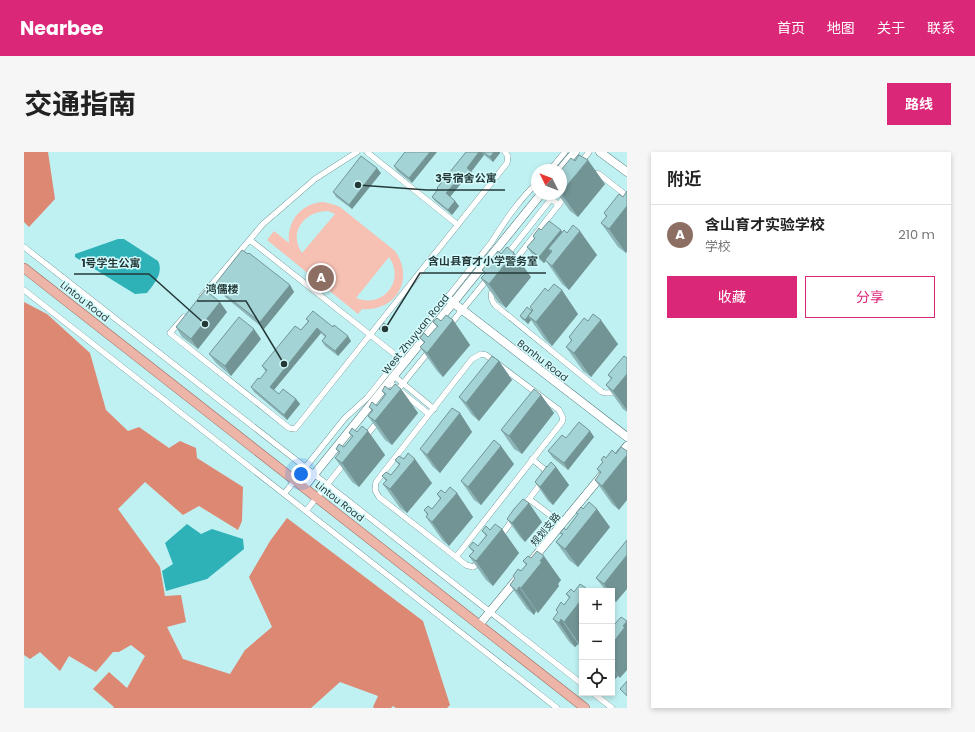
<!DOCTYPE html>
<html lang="zh">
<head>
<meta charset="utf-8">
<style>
  :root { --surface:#fff; --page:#f6f6f6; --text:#222; --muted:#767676; --line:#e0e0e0; --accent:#db2777 }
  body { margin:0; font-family:Poppins,"Noto Sans SC",sans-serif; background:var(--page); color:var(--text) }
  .controls { position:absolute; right:12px; bottom:12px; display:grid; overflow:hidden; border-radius:0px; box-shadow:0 2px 6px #0003 }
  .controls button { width:36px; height:36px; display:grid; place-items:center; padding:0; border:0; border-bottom:1px solid var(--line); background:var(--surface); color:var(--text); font:20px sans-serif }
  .compass { position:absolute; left:507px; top:12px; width:36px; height:36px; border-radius:50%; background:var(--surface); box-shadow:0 2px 6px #0003; rotate:312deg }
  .you { position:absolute; left:277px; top:322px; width:14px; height:14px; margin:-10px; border:3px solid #fff; border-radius:50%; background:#1a73e8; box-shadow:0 0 0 6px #1a73e833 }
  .badge { display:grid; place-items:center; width:26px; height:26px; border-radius:50%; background:var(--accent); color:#fff; font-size:13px; font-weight:700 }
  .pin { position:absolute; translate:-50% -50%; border:2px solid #fff; box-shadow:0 1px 4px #0006 }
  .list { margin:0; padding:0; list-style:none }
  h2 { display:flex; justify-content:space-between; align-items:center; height:52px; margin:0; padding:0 16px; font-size:17px }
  h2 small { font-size:13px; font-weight:400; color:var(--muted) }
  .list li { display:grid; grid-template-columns:26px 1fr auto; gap:12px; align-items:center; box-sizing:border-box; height:60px; padding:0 16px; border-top:1px solid var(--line) }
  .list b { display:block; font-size:15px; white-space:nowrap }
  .list p { margin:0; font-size:13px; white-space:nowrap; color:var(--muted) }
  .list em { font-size:13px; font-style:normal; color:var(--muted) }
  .actions { display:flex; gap:8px; padding:12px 16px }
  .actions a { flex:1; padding:9px 0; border:1px solid var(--accent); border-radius:0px; text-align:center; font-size:14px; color:var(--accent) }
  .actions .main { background:var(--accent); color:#fff }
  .icon { flex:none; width:22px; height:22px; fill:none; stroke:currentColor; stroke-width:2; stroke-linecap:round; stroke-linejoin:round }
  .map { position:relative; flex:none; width:603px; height:556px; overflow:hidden; border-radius:0px }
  header { display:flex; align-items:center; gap:24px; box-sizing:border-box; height:56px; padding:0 20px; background:var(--accent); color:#fff }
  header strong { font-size:19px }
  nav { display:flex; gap:22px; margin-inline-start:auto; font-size:14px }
  .intro { display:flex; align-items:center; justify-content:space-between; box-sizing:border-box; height:96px; padding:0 24px }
  h1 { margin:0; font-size:28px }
  .button { padding:10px 18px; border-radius:0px; background:var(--accent); color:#fff; font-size:14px; font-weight:700 }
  main { display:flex; gap:24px; padding:0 24px }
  aside { flex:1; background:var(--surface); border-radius:0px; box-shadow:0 2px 6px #0003 }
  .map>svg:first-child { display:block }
  .green { fill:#f6c1b3; fill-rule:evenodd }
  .forest { fill:#dc8873 }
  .water { fill:#2fb2b7 }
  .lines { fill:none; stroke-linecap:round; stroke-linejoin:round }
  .street-casing { stroke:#437071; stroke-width:6 }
  .secondary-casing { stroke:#437071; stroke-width:9 }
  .primary-casing { stroke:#9e695b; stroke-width:10 }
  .street { stroke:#fff; stroke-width:5.5 }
  .secondary { stroke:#fff; stroke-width:8 }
  .primary { stroke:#ecb5a8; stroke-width:9 }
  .wall { fill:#8db5b7 }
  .shaded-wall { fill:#739495 }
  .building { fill:#a4d3d5; stroke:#739495 }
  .labels { text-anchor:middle; stroke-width:3; stroke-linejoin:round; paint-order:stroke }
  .street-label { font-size:10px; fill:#253838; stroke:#d5fcfd }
  .leader { fill:none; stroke:#253838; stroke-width:1.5 }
  .callout-dot { fill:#253838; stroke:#d5fcfd; stroke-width:1.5 }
  .callout-label { font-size:11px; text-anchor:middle; font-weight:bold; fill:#253838; stroke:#d5fcfd; stroke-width:3; stroke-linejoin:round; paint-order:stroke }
</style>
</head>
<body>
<header>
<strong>Nearbee</strong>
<nav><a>首页</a><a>地图</a><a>关于</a><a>联系</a></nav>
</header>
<div class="intro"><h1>交通指南</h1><a class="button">路线</a></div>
<main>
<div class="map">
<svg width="603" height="556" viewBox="0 0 603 556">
  <rect width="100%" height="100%" fill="#c0f1f2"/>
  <path class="green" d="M300,50l11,3 5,2 55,44c20,28 1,61 -33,58l-4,5 -91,-74 7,-9 15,12c-2,-22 12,-40 35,-41zM304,59l7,3 -33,39c-14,-20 2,-42 26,-42zM365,105c17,24 -7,52 -33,41z"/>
  <path class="forest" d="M0,0h24l7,47 -26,28 -5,-5z
    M0,150l23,12 43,39 16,57 22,21 11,-4 30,21 11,-7 16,7 1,10 46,29 -1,34 -4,9 -39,-24 -16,9 -38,-33 -27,27 42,58 5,29 16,-1 5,27 -19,5 16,32 47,15 15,-24 27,-23 -23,-50 21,-36 17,-23 136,103 27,84 -3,3h-51l-3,-2 -2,2h-17l-1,-1 5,-11 -38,-14 -29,26h-198l1,-1 -21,-18 16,-17 18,16 18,-32 -14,-11 -12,7h-6l-17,20 -27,-16 -9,15 -20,-19 -10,7 -6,-4z"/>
  <path class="water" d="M94,87h6l34,22c6,12 -4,23 -11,32l-12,1 -60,-37v-3z
    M163,372l14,10 11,-5 31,10 1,10 -37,30 -41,12 -4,-20 11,-7 -8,-21z"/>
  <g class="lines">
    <g class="street-casing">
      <path id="street" d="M343,0l91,73
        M556,11l9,-11
        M526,18l15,-18
        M567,21l8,1 28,22
        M521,42l14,11
        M226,88l152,120
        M0,95l558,437
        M482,104l49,-62
        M489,111l54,-69
        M470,135c-4,7 -4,12 1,18l107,87c12,4 18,-4 25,-13
        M0,138l533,418
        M178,144l61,-72 52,-45 42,-27
        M160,165l-14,16 119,95 6,1 212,-266 1,-7 -3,-4
        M425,174l40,-49
        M370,224l40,33
        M365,230l40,32
        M372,242l4,-7 30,-37
        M341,285l15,-18
        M508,307l12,10 2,6
        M260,342l61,-76 22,-20 124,-155c14,-22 27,-42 46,-60
        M505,347l33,25
        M499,355l19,-25
        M282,359l40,-50
        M476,385l14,-19
        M432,405l106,-135 1,-4 -4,-8 -73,-55 -5,-1 -9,5 -96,123 -1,8 4,7 77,60 10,8 7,2 8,-6
        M569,541l19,15"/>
    </g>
    <g class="secondary-casing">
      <path id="secondary" d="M576,0l27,20
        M536,18l15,-18
        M423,146l180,139
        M593,306l10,-12
        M280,335l237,-293
        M509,407l70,-85
        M455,473l38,-46"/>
    </g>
    <g class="primary-casing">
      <path id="primary" d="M0,116l561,440"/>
    </g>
    <use href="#street" class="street"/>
    <use href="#secondary" class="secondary"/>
    <use href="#primary" class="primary"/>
  </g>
  <path class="wall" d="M381,0l7,31 -15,-12 -3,-5z
    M442,0h34v1l-7,9 -9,-7 -13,17 2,3 -7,9 -3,-3 -13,16 5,4 4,5 -7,9 -17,-14 -3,-4 6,-8 -1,-1z
    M537,18l44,14 -27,33 -8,-6 -12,-17h3z
    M357,21l-29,36 -16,-12 -3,-5z
    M603,39v60l-1,2 -8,-6 -17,-24 5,-6 -2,-4 19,-16z
    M517,78l21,2 35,23 -28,35 -7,-6 -16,-23 -2,2 -12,-9 -5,-7 7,-8 -1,-3z
    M458,118l49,7 -25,31 -8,-6 -17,-24 4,-4z
    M192,131l74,2 4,7 -30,37 -40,-33z
    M506,155l48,7 -26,32 -7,-6 -14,-20 -3,4 -6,-5 -2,-3 12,-5z
    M203,160l-29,37 -16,-12 -6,-10z
    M282,167l45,22 -13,15 -13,-10 -3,-5 3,-4 -4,-4 -47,57 5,4 17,5 4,5 -13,16 -33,-28 -3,-5 9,-8 6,-7 -4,-6 39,-36 7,-9z
    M429,168l17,25 -27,32 -6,-6 -17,-24 4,-4 -4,-5 8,-1 9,-10 -4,-5z
    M564,169l30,23 -27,33 -8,-6 -17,-24 5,-6 -2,-4z
    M237,187l-30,37 -15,-13 -7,-9z
    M603,206v54l-4,-3 -17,-24 5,-6 -3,-4z
    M475,209l13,19 -33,41 -7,-6 -13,-18z
    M377,237l17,24 -26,32 -7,-5 -17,-24 4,-5 -3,-4 8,-1 8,-11 -3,-4z
    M517,243l13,18 -32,41 -8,-5 -13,-19z
    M436,261l12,19 -32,41 -7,-6 -13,-18z
    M344,279l17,24 -26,32 -7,-5 -17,-24 4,-5 -3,-4 8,-2 8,-10 -3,-4z
    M566,279l4,6 -26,33 -15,-12 -5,-7 18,-13z
    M580,304l15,54 -7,-6 -17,-24 5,-6 -3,-5 6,-7 -2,-2z
    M371,308l37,23 -25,30 -7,-5 -17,-24 3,-3 -4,-5 9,-1 8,-10z
    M490,312l-33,41 -7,-5 -13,-19z
    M523,315h9l13,18 -16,20 -5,-4 -13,-19z
    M421,341h12l16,24 -24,29 -6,-5 -17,-24 1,-2 -3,-5 8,-1 8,-10 -3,-5z
    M552,361l34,14 -32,40 -9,-7 -13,-18 6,-7 -2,-2 6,-3 12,-15z
    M483,367l35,3 -17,20 -5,-5z
    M478,377l17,24 -26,33 -7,-6 -17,-24 4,-4 -4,-5 9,-1 8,-10 -4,-5z
    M603,388l-11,62 -4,-4v-7h-6l-10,-13z
    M499,409l38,19 -3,4 1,2 -21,27 -2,-2 -2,4 -7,-6 -17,-24 5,-6 -2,-3 8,-5 5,-6z
    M562,436l2,3h-6v54l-1,1 -3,-2 -3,3 -5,-4 -17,-24 5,-6 -2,-3 8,-5 5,-7 -3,-4z
    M588,471l8,55 -2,-2 -3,3 -3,-2z"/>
  <path class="shaded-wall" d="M406,0h7l-25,31 -3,-5z
    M455,0h3l2,3 -13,17 2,3 -7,9 -4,-5 5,-11z
    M470,0h6v1l-7,9 -3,-5z
    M564,8l17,24 -27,33 -17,-24z
    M353,16l4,5 -29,36 -3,-4z
    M436,25l3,4 -14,17 -3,-5z
    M431,49l4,5 -7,9 -4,-5z
    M603,54v45l-1,2 -17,-24z
    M537,78l4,7 -17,12 4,4 -8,10 -5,-6z
    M556,79l17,24 -28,35 -17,-24z
    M490,101l17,24 -25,31 -17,-24z
    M266,133l4,7 -30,37 -4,-7z
    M538,138l16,24 -26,32 -16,-24z
    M196,150l7,10 -29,37 -7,-10z
    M504,165l3,3 -3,4 -3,-4z
    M429,168l17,25 -27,32 -16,-24z
    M577,168l17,24 -27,33 -17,-24z
    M364,174l1,2 -5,6 -1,-2z
    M293,176l4,5 -48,58 -3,-4z
    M230,177l7,10 -30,37 -6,-10z
    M324,184l3,5 -13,15 -3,-5z
    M475,209l13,19 -33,41 -13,-18z
    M603,222v36l-14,-19z
    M377,237l17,24 -26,32 -17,-24z
    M517,243l13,18 -32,41 -13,-18z
    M272,247l4,5 -13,16 -3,-5z
    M436,261l12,19 -32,41 -13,-18z
    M344,279l17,24 -26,32 -17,-24z
    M566,279l4,6 -26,33 -4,-7z
    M477,294l13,18 -33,41 -13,-18z
    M603,303v45l-8,10 -17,-24z
    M391,307l17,24 -25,30 -17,-24z
    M532,315l13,18 -16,20 -13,-18z
    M433,341l16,24 -24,29 -17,-24z
    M505,351l13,19 -17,20 -13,-19z
    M573,357l13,18 -32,40 -13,-18z
    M478,377l17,24 -26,33 -17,-25z
    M603,403v34l-11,13 -4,-6v-5h-3l-5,-7z
    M520,404l17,24 -3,4 1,2 -21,27 -17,-25z
    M495,435l17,24 -2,4 -17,-24z
    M558,447v46l-1,1 -17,-24z
    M537,467l17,25 -3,3 -16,-24z
    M603,469v49l-7,8 -8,-12v-22l11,-18z
    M588,515l6,9 -3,3 -3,-4z"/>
  <path class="building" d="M381,0h25l-21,26 -15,-12z
    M442,0h13l-12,16 3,2 -8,9 -2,-2 -14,16 9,8 -7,9 -16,-13 6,-8 -1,-1z
    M459,0h11l-4,5z
    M555,3l9,5 -27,33v-23l10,-12 4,3z
    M337,4l16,12 -28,37 -16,-13z
    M603,39v15l-18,23 -8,-6 6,-7 -3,-3 15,-19 4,3z
    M525,69l12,9 -22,27 -12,-10 8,-9 -2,-2 6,-8 2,2z
    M549,73l7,6 -28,35 -7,-6 7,-9 -4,-2 16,-19 3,3z
    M483,95l7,6 -25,31 -8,-6 5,-5 -4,-3 16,-19 3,3z
    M218,98l6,4 1,-1 41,32 -30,37 -41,-32 2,-3 -5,-4z
    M530,132l8,6 -26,32 -8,-6 5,-6 -3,-3 15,-19 3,3z
    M181,138l15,12 -29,37 -15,-12z
    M503,155l5,4 -7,9 -5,-4z
    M289,159l20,16 1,-2 14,11 -13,15 -13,-10 4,-5 -9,-8 -47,59 9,7 4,-5 13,10 -12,16 -33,-28 7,-9 2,1 7,-9 -5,-4 33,-40 6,4 8,-9 -3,-2z
    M569,162l8,6 -27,33 -8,-6 6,-7 -3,-3 15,-19 4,3z
    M422,163l7,5 -26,33 -7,-6 5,-5 -5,-4 4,-5 4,4 10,-11 -5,-4 4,-4 4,3z
    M215,165l15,12 -29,37 -16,-12z
    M360,171l4,3 -5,6 -4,-3z
    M468,204l7,5 -33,42 -7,-6z
    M600,204l3,2v16l-14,17 -7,-6 6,-7 -4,-3z
    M371,232l6,5 -26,32 -7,-5 5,-6 -4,-3 3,-5 5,4 9,-12 -4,-3 3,-5 5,4z
    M510,237l7,6 -32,41 -8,-6z
    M428,256l8,5 -33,42 -7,-6z
    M555,270l11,9 -26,32 -16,-12 14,-16 4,3z
    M338,274l6,5 -26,32 -7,-5 5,-6 -4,-3 3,-5 5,3 9,-11 -4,-3 3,-5 5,4z
    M470,288l7,6 -33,41 -7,-6z
    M597,295l6,4v4l-25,31 -7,-6 6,-8 -4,-3 6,-7 -2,-2 3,-4 2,2 6,-8 4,4z
    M384,301l7,6 -25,30 -7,-5 4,-4 -5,-4 4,-4 5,3 9,-11 -5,-4 4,-4 5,3z
    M527,310l5,5 -16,20 -5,-5 12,-16v1z
    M426,335l7,6 -25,29 -6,-5 2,-3 -4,-4 4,-4 4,3 9,-11 -4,-4 4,-4 4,3z
    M499,347l6,4 -17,20 -5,-4 7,-10z
    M565,350l8,7 -32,40 -9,-7 7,-8 -3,-1 4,-5 2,2 12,-16 -2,-1 5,-6 2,2z
    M471,372l7,5 -26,32 -7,-5 5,-5 -5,-4 4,-5 5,4 9,-11 -5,-4 4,-5 4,4z
    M603,388v15l-23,29 -8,-6z
    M513,399l7,5 -4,5 2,1 -21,26 -2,-1 -2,4 -7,-6 5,-7 -2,-2 5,-7 3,2 6,-7 -4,-3 5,-5 3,2z
    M556,432l6,4 -2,3h-2v8l-18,23 -3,-3 -2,4 -6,-4 5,-7 -2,-2 5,-8 3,3 6,-8 -4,-3 5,-5 3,3z
    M597,465l6,4 -4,5 2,1 -13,17v-21l2,2z
    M603,529v15l-7,-7z"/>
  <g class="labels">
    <g class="street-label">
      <text transform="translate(61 149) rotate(38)" y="4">Lintou Road</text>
      <text transform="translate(391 182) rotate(-51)" y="4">West Zhuyuan Road</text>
      <text transform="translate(519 208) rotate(38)" y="4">Banhu Road</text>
      <text transform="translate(316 349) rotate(38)" y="4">Lintou Road</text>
      <text transform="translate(521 377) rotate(-50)" y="4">规划支路</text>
    </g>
  </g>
  <path class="leader" d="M334 33L403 38H481M361 177L396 121H522M181 172L125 122H50M260 212L222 149H173"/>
  <g class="callout-dot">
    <circle cx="334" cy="33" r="4"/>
    <circle cx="361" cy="177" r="4"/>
    <circle cx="181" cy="172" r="4"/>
    <circle cx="260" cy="212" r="4"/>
  </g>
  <g class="callout-label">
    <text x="442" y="30">3号宿舍公寓</text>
    <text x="459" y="113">含山县育才小学警务室</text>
    <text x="87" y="115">1号学生公寓</text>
    <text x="198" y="141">鸿儒楼</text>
  </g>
</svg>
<div class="controls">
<button>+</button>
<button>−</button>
<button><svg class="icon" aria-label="locate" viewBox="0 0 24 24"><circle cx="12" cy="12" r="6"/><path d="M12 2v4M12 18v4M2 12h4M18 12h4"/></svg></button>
</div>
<svg class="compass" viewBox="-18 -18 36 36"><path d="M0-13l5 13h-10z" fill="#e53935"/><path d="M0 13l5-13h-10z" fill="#767676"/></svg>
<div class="you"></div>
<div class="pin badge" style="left:297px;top:126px;background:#8d6e63">A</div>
</div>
<aside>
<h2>附近<small></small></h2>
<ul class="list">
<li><span class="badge" style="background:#8d6e63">A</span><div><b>含山育才实验学校</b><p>学校</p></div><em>210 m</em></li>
</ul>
<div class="actions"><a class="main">收藏</a><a>分享</a></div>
</aside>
</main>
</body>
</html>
